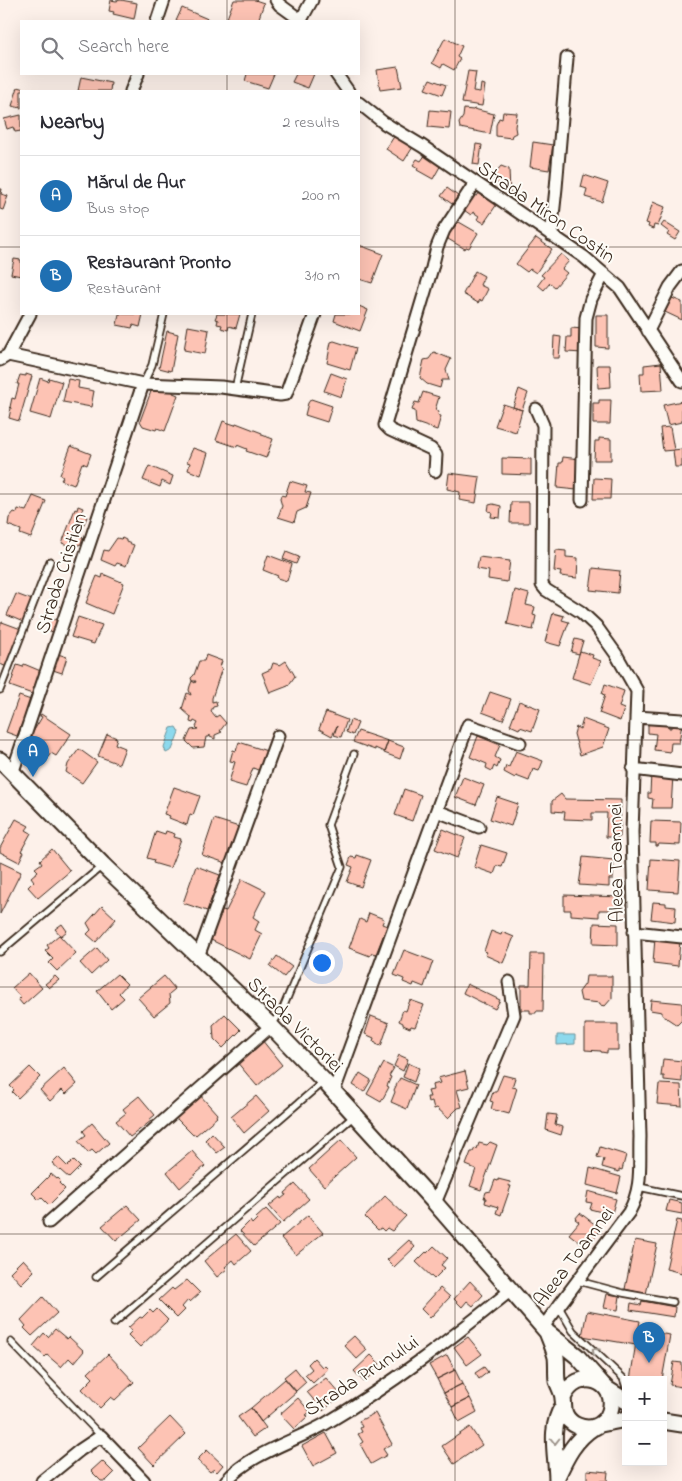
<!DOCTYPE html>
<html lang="en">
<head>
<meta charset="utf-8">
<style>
  :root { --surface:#fff; --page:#f7f7f7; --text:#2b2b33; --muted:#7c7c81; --line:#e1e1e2; --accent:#1f6fb2 }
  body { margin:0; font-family:"Indie Flower",sans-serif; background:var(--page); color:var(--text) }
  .controls { position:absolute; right:15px; bottom:15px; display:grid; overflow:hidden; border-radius:0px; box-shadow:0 5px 20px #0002 }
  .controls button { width:45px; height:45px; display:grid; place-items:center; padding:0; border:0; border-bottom:1px solid var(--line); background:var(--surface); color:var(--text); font:25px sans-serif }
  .you { position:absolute; left:321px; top:962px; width:18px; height:18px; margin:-12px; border:4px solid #fff; border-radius:50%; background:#1a73e8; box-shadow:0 0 0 8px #1a73e833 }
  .badge { display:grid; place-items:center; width:32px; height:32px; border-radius:50%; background:var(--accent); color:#fff; font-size:16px; font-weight:700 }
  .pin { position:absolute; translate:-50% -41px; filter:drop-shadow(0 1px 2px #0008) }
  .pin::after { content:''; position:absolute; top:26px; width:18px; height:15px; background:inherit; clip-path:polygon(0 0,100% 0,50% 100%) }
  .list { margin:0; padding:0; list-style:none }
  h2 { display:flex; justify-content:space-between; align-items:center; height:65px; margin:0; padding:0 20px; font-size:21px }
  h2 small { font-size:16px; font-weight:400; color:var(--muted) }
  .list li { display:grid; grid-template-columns:32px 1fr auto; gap:15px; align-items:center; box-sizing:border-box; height:80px; padding:0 20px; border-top:1px solid var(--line) }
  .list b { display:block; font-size:19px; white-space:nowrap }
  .list p { margin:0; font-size:16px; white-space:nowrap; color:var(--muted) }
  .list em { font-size:16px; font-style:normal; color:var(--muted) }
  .icon { flex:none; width:28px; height:28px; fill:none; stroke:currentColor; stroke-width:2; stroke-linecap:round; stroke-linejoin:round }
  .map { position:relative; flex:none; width:682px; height:1481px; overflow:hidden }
  .search { position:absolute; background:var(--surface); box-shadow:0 5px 20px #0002; left:20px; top:20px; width:340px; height:55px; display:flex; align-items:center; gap:12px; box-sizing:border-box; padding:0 18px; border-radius:0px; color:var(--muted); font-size:19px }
  .panel { position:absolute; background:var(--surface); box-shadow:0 5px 20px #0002; left:20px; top:90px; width:340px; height:225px; border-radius:0px }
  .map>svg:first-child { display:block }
  .water { fill:#8dd9ed; stroke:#6c939a }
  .building { fill:#fdc3b4; stroke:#3b2a1e }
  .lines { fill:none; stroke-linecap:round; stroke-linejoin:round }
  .lane-casing { stroke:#3b2a1e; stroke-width:9 }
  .street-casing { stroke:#3b2a1e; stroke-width:15 }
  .secondary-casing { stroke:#3b2a1e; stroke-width:19 }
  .lane { stroke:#fdfcf7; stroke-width:5.5 }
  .street { stroke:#fdfcf7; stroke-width:11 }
  .secondary { stroke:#fdfcf7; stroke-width:15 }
  .oneway { stroke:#9c938a }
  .grid { fill:none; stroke:#3b2a1e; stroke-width:1; stroke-opacity:0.55 }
  .labels { text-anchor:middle; stroke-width:4; stroke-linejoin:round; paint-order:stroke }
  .street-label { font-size:20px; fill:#3b2a1e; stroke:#fdfcf7 }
</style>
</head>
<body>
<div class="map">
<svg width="682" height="1481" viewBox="0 0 682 1481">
  <rect width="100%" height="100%" fill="#fdf1ea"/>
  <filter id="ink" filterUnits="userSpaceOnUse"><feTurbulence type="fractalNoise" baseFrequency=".02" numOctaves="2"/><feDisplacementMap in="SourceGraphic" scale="10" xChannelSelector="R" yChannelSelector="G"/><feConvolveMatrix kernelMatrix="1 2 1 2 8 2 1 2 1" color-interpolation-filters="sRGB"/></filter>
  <g filter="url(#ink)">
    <path class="water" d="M176,727l3,5 -7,18 -6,3 -2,-6 7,-19z
      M557,1035h18v9l-18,1z"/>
    <path class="building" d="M111,0l5,1 5,-1 16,3 -3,16 -21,-5 1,-2 -5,-1z
      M234,0h21l9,3 -6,18h-23l-8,-3z
      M182,8l28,12 -1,1h-33z
      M445,38l17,8 -5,11 3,2 -6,11 -11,-6 -2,4 -9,-5z
      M398,67l4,20 -22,3 -3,-20z
      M468,71l8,1 -3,19 7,1 1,-8 4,1 -3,21 -20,-3z
      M247,74h27l-6,14 -23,-7z
      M296,74h18l-6,14 -16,-6z
      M81,77l30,6 -1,8h-32z
      M430,79l16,6 -4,10 -17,-6z
      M18,87l15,4h-12v17l-9,-2z
      M464,109l9,1 1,-1 20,5 -4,20 -30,-6 -1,-5 4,-6z
      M430,110l21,2 -2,17 -21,-2z
      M503,112l14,1 -2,14 1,6 -4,2 -1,3 -15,-2v-11l3,-7 3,1z
      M21,115v16l-6,1 -2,-5 -6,2 -3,-10z
      M395,135l18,12 -9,14 -18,-12z
      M533,142l20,3 -4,25 -19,-3z
      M476,144l6,1 -3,20 -6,-1z
      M426,154l16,9 -9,16 -16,-9 1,-2 -5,-3 4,-6 4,2z
      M501,166l8,3 1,24 -17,-13 2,-7z
      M584,175l24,8 -6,19 -17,-5 2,-8 -6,-2z
      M447,188l11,8 -6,8 -11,-8z
      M0,189h2l-1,5 7,2 -5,14 -3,-1z
      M480,192l17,12 -13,19 -7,-4 2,-3 -6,-4 -2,3 -10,-7 10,-15 6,3z
      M653,202l12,5 -7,19 -4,-1 -1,4 -5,-2 1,-3 -3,-1z
      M459,222l19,11 -9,15 -3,-1 -1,2 -17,-10 2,-9z
      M664,222l16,10 -5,8 -8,-5 2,-3 -8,-6z
      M536,238l16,11 -16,24 -6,-4 -3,3 -11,-8z
      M359,245l24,9 -11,29 -13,-4z
      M561,254l8,7 -7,8 5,4 -12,14 -5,-4 -6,7 -6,-5 6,-8 -3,-2z
      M14,259l7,1v16l-10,-2z
      M475,271l9,5 -4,9 8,4 -6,12 -2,-1 -2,3 -15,-9z
      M672,298l10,4v18l-17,-8z
      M359,306l9,4 -8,21 -26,-10 2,-7h23z
      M119,314h24l-3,13 -7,-2 -1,3 -15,-3z
      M217,314h23l-4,14 -7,-2 -1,4 -7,-2 1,-3 -5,-1 1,-4 -3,-1z
      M596,315h12v33l-12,-1z
      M188,326l21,4 -4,24 -21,-4z
      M571,328l12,1v24l-17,-1 1,-15h4z
      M167,331l11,3 -7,37 -12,-3z
      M554,336l7,1 -2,21h-6z
      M334,341l22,7 -6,22 -23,-7 4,-21z
      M434,352l17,7 -5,11 3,10h-7l-2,8 -13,-4 -7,-6 4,-18 5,-1z
      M661,363l2,27 -22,1 -1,-18h4v-8z
      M597,365h13l1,22 -13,1z
      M331,373l16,6 -6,18 -17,-6z
      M26,374l6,2 -13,45 -10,-3 2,-10 -1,-1 2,-9 3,1 4,-15h-2l3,-9 6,1z
      M40,378l8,3 1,-3 13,4 -11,37 -21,-6z
      M68,379l11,2 -1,7 16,3 -3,16 -28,-5z
      M153,386l15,5 1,-2 5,1 -1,3 5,2 -13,36 -8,-3 -1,2 -13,-4 -3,-5z
      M519,389l9,4 -6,17 -9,-3z
      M423,392l16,5 -4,13 4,2 -1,3 3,1 -4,14 -21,-7 -1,-12 -3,-1 3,-8 4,1z
      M311,399l21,7 -5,16 -22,-7 3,-12z
      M599,400h12l-1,24h-17v-21h6z
      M682,401v21l-14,3 -5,-20z
      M503,404l19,6 -6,22 -21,-6z
      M223,421l12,4 1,-2 26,10v2l11,4 -7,19 -20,-7 1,-2 -10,-4v2l-21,-7z
      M670,427l4,23 -11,1 -3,-23z
      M599,438l12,1v21h-17l1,-19h4z
      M71,446l20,8 -4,11 -5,-2 -8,22 -13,-5 2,-3 -3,-2z
      M193,448l15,5 -7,22 -13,-5 2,-7 -3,-1z
      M682,449v18h-7l-2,-17z
      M563,457l17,2 -3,31 -20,-2 2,-25h3z
      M502,458l29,1v16l-29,-1z
      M149,466l24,10 -3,9 -8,-4 -2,6 -17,-7z
      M449,473l31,4 -4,26 -17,-3 1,-8 -13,-3z
      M594,478l17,1 -1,20h-17z
      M290,481l17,5 -2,6 6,1 -5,15 -9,4 -3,10 -16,-5 4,-11 -2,-7 1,-4 4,1z
      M33,496l13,5 -15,37 -11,-4 1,-4 -13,-5 1,-7 5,-6 3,1 1,-4 8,2z
      M511,502h18v21h-19z
      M493,504l8,2 -1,12 -9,-1 1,-5 -4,-1 1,-6z
      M78,506l5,2 -2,5 6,4 -8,18 4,2 -2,7 -8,3 -11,-4 13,-34 2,1z
      M117,538l4,1 1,-1 4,2v2l8,3 -8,21 -9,-3 -2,3 -14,-6 3,-10 4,1z
      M556,550l10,1v6l12,1 -1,20 -17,-2 1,-4 -7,-1z
      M286,552l13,5 -3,7 -13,-5z
      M268,555l24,9 -5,17 -10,-3 1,-2 -15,-6z
      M479,557l31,4 -3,21 -19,-3 1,-8 -12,-2z
      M593,568l27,3 -2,22 -28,-3z
      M103,574l21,9 -12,31 -26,-11 11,-27 5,2z
      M515,590l14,4 -3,11 9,2 -2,8 3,1 -3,14 -26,-6z
      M16,594l16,6 -9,22 -16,-7z
      M553,613l11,3 -2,4 7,2 -9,24 -15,-4z
      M78,617l24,8 -8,19 -23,-7z
      M49,618l10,3 -3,12 -9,-3z
      M2,622l19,7 -14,38 -7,-3v-38z
      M575,639l8,2 -4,13 -8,-2z
      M580,651l13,4 -1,3 9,3 -10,23 -19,-6z
      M58,654l9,3 -5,16 -9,-3z
      M206,655l16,6 -2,6 2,1 -10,30v4l4,-1 1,5 -4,1 -2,4 5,6 3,-2 7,8 -6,8 2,1 -7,3v4l-5,-2v-2l-1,2h-3l-2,10 -11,1 -7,-7 5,-11 7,-1 -2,-2 2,-4 -4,-2 -1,2 -3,-1 1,-5 -9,-8 5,-16 4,2 -2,-5 1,-4 2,-5 3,2 1,-2h-4l-1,-3 3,-3 5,-14h5z
      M286,661l9,15 -7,10 -18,7 -8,-20 9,-4 2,-6 7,2z
      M24,664l19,8 -8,23 -25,-9 7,-21 6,2z
      M605,684l19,7 -5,16 5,2 -4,12 -21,-8 6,-18 -3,-1z
      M490,692l21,7 -8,21 -21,-8z
      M19,696l12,4 -14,36 -11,-4z
      M519,701l21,8 -8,22 -12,-4 -1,2 -9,-4z
      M326,712l21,8 -6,17 -7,-2 3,-9 -5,10 -13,-7z
      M41,714l30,20 -15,22 -5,-3 -7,10 -16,-12 7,-11 -5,-3 12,-20 -2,-1z
      M583,719l26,10 -6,18 -23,8 -6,-21 2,-7 4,2z
      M350,720l8,3 -5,12 -7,-3z
      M671,722l11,1 -3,20h-8l-1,9 -16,-2 2,-16 -8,-1v-9l21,2v2h2z
      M358,731l30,10 -4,11 -9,-4v2l-22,-8z
      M107,734l10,4 -2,6 10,4 -6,16 -21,-8z
      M478,736l22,9 -5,12 5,3 -3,8 -3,-2 -2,5 -6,-3 1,-4 -17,-7z
      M388,741l16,6 -4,12 -16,-6z
      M239,742l31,10 -7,20 -10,-4 -7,19 -17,-5 6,-20 -5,-1 3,-11 3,1z
      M79,749l18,13 -15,21 -16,-11 2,-8z
      M516,751l27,10 -4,10 -6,-2 -4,12 -13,-5 -1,2 -11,-6 2,-6 3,1z
      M651,774l22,1 -2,33h-19l1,-9 -5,-1v-5h2z
      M463,777l21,8 -8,20 -21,-8z
      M174,787l26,9 -7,19 -3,-1 -3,11 -18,-7 1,-2 -6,-2z
      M404,789l17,6 -9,26 -17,-6z
      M561,794l4,5 56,1 -1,37h-14l1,-24h-15v7l-28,-1 1,-7 -13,-1v-10z
      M497,797l21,7 -7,22 -21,-7z
      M16,819l13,7 -3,4 5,3 -10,18 3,1 -5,10 -19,-10v-4z
      M214,819l25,8 -13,36 -24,-8z
      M651,821l30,1 -1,23 -21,-1 -1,2h-2v-3h-6z
      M443,829l22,9 -8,20 -22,-9z
      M156,831l9,3 1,-3 9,3 -1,3 7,2 -11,29 -17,-5 1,-3 -7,-2z
      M481,845l26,8 -5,14 -5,-1 -3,8 -20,-7z
      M52,849l18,22 -32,27 -10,-11 6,-6 -3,-4 7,-6 -3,-3 7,-5 -2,-3z
      M357,855l14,5 -10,27 -14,-5 6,-15 -5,-2 3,-8 5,1z
      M583,857l31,3 -1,19h-4v8l-30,-2z
      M651,859l29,2 -2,31 -29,-2z
      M0,862l21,10 -21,42z
      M196,866l24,9 -13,36 -24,-8z
      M242,879l24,12 -13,26 6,4 -4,9 7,4 -12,25 -41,-20 14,-29 3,1z
      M564,895l57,2 -1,13h-21v7l-28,-2v-5h-7z
      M653,902l13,1v3l10,1 -1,15 -24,-3z
      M102,906l14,13 -20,23 -9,-8 4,-4 -4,-7z
      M369,913l15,6 -2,5 5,2 -11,28 -4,-1 -2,3 -21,-8 11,-29 6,3z
      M594,923l24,1v21l-25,-1z
      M62,924l5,7 -6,5 -6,-7z
      M491,931l10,4 1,-3 12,5 -11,26 -18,-8 2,-3 -3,-1z
      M59,935l17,18 -19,18 -8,-8 4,-4 -8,-8 4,-3 -2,-3z
      M655,938l25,2 -2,26 -25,-3z
      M97,948l10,12 -16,15 -11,-12z
      M404,950l29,11 -9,26 -10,-4 -1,3 -10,-4 1,-3 -10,-4z
      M531,954h13l-1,57h-7v2h-6v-3h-9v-25h9z
      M277,956l15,11 -8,10 -14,-11z
      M29,973l13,15 -19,17 -5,-6 2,-2 -8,-9z
      M117,974l10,10 -8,9 5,5 -13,11 -14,-18z
      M55,976l4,4 -10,8 -4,-4z
      M164,976l11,13 -6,5 1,9 -16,13 -16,-18z
      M586,976h26v22l-7,8 -5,-1v-2l-19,-2 -2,-9 6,-8z
      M467,984l33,16 -5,9 -32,-16z
      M410,1000l14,5 -9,22 -4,-1 -1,2 -7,-3v-2l-4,-2 4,-11 3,1z
      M651,1000l31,3v17l-5,5 -15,-10v-3l-12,-2z
      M225,1014l16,16 -18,18 -9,-9 -1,-14z
      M371,1016l18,7 -8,23 -5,-2v-2l-3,-1 1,-3 -9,-4z
      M585,1024h33v26h-11v3l-6,-1v-1l-16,-1z
      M262,1040l20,25 -25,21 -21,-25z
      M399,1055l9,4 -5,12 -9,-5z
      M663,1059l19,2v21l-18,-2v-4h-3z
      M384,1063l10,5 -5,8 2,1 -4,9 2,1 -8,15 -14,-8z
      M408,1063l11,5 -5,14 -11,-5z
      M30,1067l10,10 -22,21 -6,-6 2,-2 -4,-4z
      M64,1068l13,16 -11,10 -4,-4 -12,11 -10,-11z
      M465,1071l4,16 -12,3 5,17 -4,1 -10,10 -11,-10 -3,1 -2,-8 -4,1 -1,-5h3l-2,-6 5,-1 -1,-5 8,-2 -2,-5z
      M360,1073l11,7 -7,12 -11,-7z
      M503,1075l12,3 -3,9 5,1 -8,26 -18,-5 2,-7 -3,-1 3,-9h3z
      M400,1078l16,7 -9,24 -16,-7 4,-10 -1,-2z
      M659,1084l22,1 1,21 -25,-2z
      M199,1094l18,20 -1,2 1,1 -21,18 -1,-1 -2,1 -19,-19z
      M139,1096l16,19 -6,5 2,1 -21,16 -14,-16 10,-8 -3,-4z
      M256,1096l13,15 -25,22 -13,-16z
      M548,1114l9,1 -2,10 8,2 -2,8 -15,-5z
      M92,1123l17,20 -13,11 -4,-4 -4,3 -10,-12 8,-6 -3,-4z
      M212,1133l13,14 -8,6 -12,-13z
      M341,1140l15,17 -32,29 -15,-17z
      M490,1142l7,3 -16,45 -11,-4 6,-17 -10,-4 5,-13h2l2,-4 2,1 2,-6 8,2z
      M600,1147l26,8 -4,15 -3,-1v3l-17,-5 2,-8 -7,-2z
      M192,1151l13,15 -25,22 -13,-16z
      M58,1157l9,9 6,-6 7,7 -11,11 -17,-15z
      M590,1168l31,9 -4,16 -30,-8z
      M51,1174l6,5 1,-1 3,3 -2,2 6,6 -16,16 -8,-8 -2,3 -7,-7z
      M498,1179l12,3 -1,4h2l-10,29 -5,-2 2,-6 -13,-4 1,-5h-2l2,-6 5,-1 4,-11 3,1z
      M295,1184l14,15 -26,23 -14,-16 11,-9 1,2 5,-4 -1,-2z
      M588,1191l28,8 -4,14 -3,-1v2l-19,-5 2,-6 -6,-1z
      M385,1196l21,20 -14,15 -5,-3 -3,3 -3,-3 -3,2 -13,-13z
      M669,1200l13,3v11l-16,-3z
      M127,1205l14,15 -25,21 -14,-15z
      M266,1209l14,15 -26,22 -14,-15 10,-10 2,3 5,-5 -1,-1z
      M580,1213l21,16 -14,19 -18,-14 10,-12 -4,-3z
      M308,1215l15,18 -27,22 -15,-17z
      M677,1220l5,1v52l-16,-4z
      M236,1234l15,17 -15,13 -3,-4 -8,7 2,2 -10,8 -13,-16z
      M409,1240l6,7 -21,20 -7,-7z
      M635,1240l22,4 -11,50 -21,-5z
      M434,1246l13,12 -6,7 4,3 -11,11 -18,-17 10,-10 1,1z
      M23,1259l11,12 -13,13 -11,-12z
      M187,1280l13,13 -10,9 -2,-2 -6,7 3,3 -8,8 -18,-18 13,-12 2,2z
      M470,1281l13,14 -10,11 -6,-5 -5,6 -8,-8z
      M440,1288l10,9 -20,21 -9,-9z
      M607,1294l13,2 -2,14 -14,-2z
      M43,1297l14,16 -25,23 -8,-8 2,-2 -5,-6z
      M642,1301l33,6 -1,10 -44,-7 1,-7 10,2z
      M157,1309l11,11 -28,27 -12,-12 4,-4 -4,-3 12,-11 2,1 8,-8 3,3z
      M587,1311l53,10 -4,24 -54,-9z
      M55,1329l12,10 2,-2 15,14 -10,12 -5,-5 -8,9 -14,-12 -2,2 -12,-11 11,-13 4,4z
      M638,1330l32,5 -8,45h-32z
      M354,1336l13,14 -10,9 -13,-14z
      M468,1337l14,17 -15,11 -13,-18z
      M108,1354l26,28 -19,18 -4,-3 -11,11 -18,-19 11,-11 -5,-5z
      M371,1355l9,9 -11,11 1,1 -6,6 -10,-11z
      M447,1355l8,15 -18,9 -8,-14z
      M314,1358l8,9 2,-2 4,4 -15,14 -8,-8 7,-6 -4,-5z
      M674,1362l8,1v24l-12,-2z
      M484,1367l4,5 -9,7 -4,-6z
      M295,1368l11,14 -10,9 -12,-14z
      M455,1370l7,14 -18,9 -7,-14z
      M326,1378l15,17 -18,16 -16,-19z
      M285,1379l11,13 -35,30 -10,-14z
      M462,1384l8,14 -18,9 -8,-14z
      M298,1398l12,14 -4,3 2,1 -14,13 -14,-15z
      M470,1398l7,14 -18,10 -7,-15z
      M251,1408l15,20 -13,9 -15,-20z
      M375,1413l17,31 -9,5 4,6 -16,9 -11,-20 3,-2 -5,-8 4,-2 -2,-4 2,-1 -3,-6z
      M170,1417l16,17 -32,31 -16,-17z
      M470,1427l12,18 -28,19 -12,-18z
      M326,1433l11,20 -24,13 -11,-20z
      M207,1450l16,15 -6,7 -3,-3 -4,3 -13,-12z
      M102,1461l12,12 -8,8h-5l-10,-10z
      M587,1470l21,2 -1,9h-20z"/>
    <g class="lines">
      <g class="lane-casing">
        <path id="lane" d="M143,384l9,-19 12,-51
          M235,389l17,-75
          M0,690l50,-129
          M0,952l102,-86
          M272,1025l11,-17 59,-141 -14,-42 26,-71
          M639,1187l43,9
          M96,1277l228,-196
          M578,1281l45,12 50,9
          M559,1307l14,24 50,47 3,9
          M114,1323l240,-207
          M11,1342l90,94"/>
      </g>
      <g class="street-casing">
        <path id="street" d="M276,0l4,5 22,16
          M301,20l11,-20
          M157,21l7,-21
          M336,74l12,17
          M131,91l7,-17
          M359,103l25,20 38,23 162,111 36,31 62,93
          M551,235l5,-47 11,-130
          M648,331l22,-44 12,-16
          M8,355l135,29 78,3 59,8 6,-1 29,-80
          M0,360l8,-5 22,-41
          M536,409l7,16 -1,160 4,5 35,22 15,14 20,28 21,37 -5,141 8,305c-1,28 3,50 -11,75l-86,115
          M435,471l1,-16 -5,-6 -41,-19 -5,-5 47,-157 5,-21 7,-17 31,-47
          M582,500l4,-182 5,-19 13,-25
          M636,717l46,3
          M633,769l49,6
          M12,774l131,-390
          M437,811l42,16
          M634,932l48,5
          M198,957l80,-221
          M334,1091l134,-366 52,18
          M435,1203l79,-188 -5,-33
          M49,1222l222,-196
          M42,1481l38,-31 21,-14 43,45
          M226,1481c25,-28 67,-39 99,-57 66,-39 127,-86 186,-134"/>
      </g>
      <g class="secondary-casing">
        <path id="secondary" d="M0,760l103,105 168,161 53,55 111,122 112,129 30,24 25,28
          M547,1332c3,8 7,17 9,25 1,8 0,16 1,24 2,6 6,12 6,18 1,5 0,10 2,15 5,11 18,16 30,13 7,-3 13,-9 15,-16 9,-30 -33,-46 -47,-13
          M607,1389l19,12
          M663,1421l19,3
          M601,1424l25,-5
          M557,1477c9,-20 18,-38 37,-50
          M557,1481c0,-25 -9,-52 6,-75"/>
      </g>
      <use href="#lane" class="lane"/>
      <use href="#street" class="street"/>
      <use href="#secondary" class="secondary"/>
    </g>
    <defs><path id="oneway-chevron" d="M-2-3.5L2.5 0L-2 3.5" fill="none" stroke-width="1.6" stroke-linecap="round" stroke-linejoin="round" transform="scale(1.25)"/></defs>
    <g class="oneway">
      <use href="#oneway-chevron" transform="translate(595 1351) rotate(-137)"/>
      <use href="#oneway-chevron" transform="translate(555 1441) rotate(90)"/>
    </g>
  </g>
  <path class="grid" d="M227,0v21M455,0v1481M227,74v17M0,247h21M359,247h323M227,314v1167M0,494h682M0,740h682M0,987h682M0,1234h682"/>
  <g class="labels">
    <g class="street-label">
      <text transform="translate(547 211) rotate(35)" y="7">Strada Miron Costin</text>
      <text transform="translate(60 573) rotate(-72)" y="7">Strada Cristian</text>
      <text transform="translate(615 863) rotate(-91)" y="7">Aleea Toamnei</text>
      <text transform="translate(296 1024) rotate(45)" y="7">Strada Victoriei</text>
      <text transform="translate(573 1256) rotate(-53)" y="7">Aleea Toamnei</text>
      <text transform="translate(361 1375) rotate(-33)" y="7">Strada Prunului</text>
    </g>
  </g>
</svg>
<div class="controls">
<button>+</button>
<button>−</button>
</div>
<div class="you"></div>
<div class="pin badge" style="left:33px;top:777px">A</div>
<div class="pin badge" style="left:649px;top:1363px">B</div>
<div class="search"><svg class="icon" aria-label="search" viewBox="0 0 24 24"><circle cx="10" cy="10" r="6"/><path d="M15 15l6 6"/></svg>Search here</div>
<section class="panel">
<h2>Nearby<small>2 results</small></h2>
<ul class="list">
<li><span class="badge">A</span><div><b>Mărul de Aur</b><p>Bus stop</p></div><em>200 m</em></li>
<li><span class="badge">B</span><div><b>Restaurant Pronto</b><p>Restaurant</p></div><em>310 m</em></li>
</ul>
</section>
</div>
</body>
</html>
